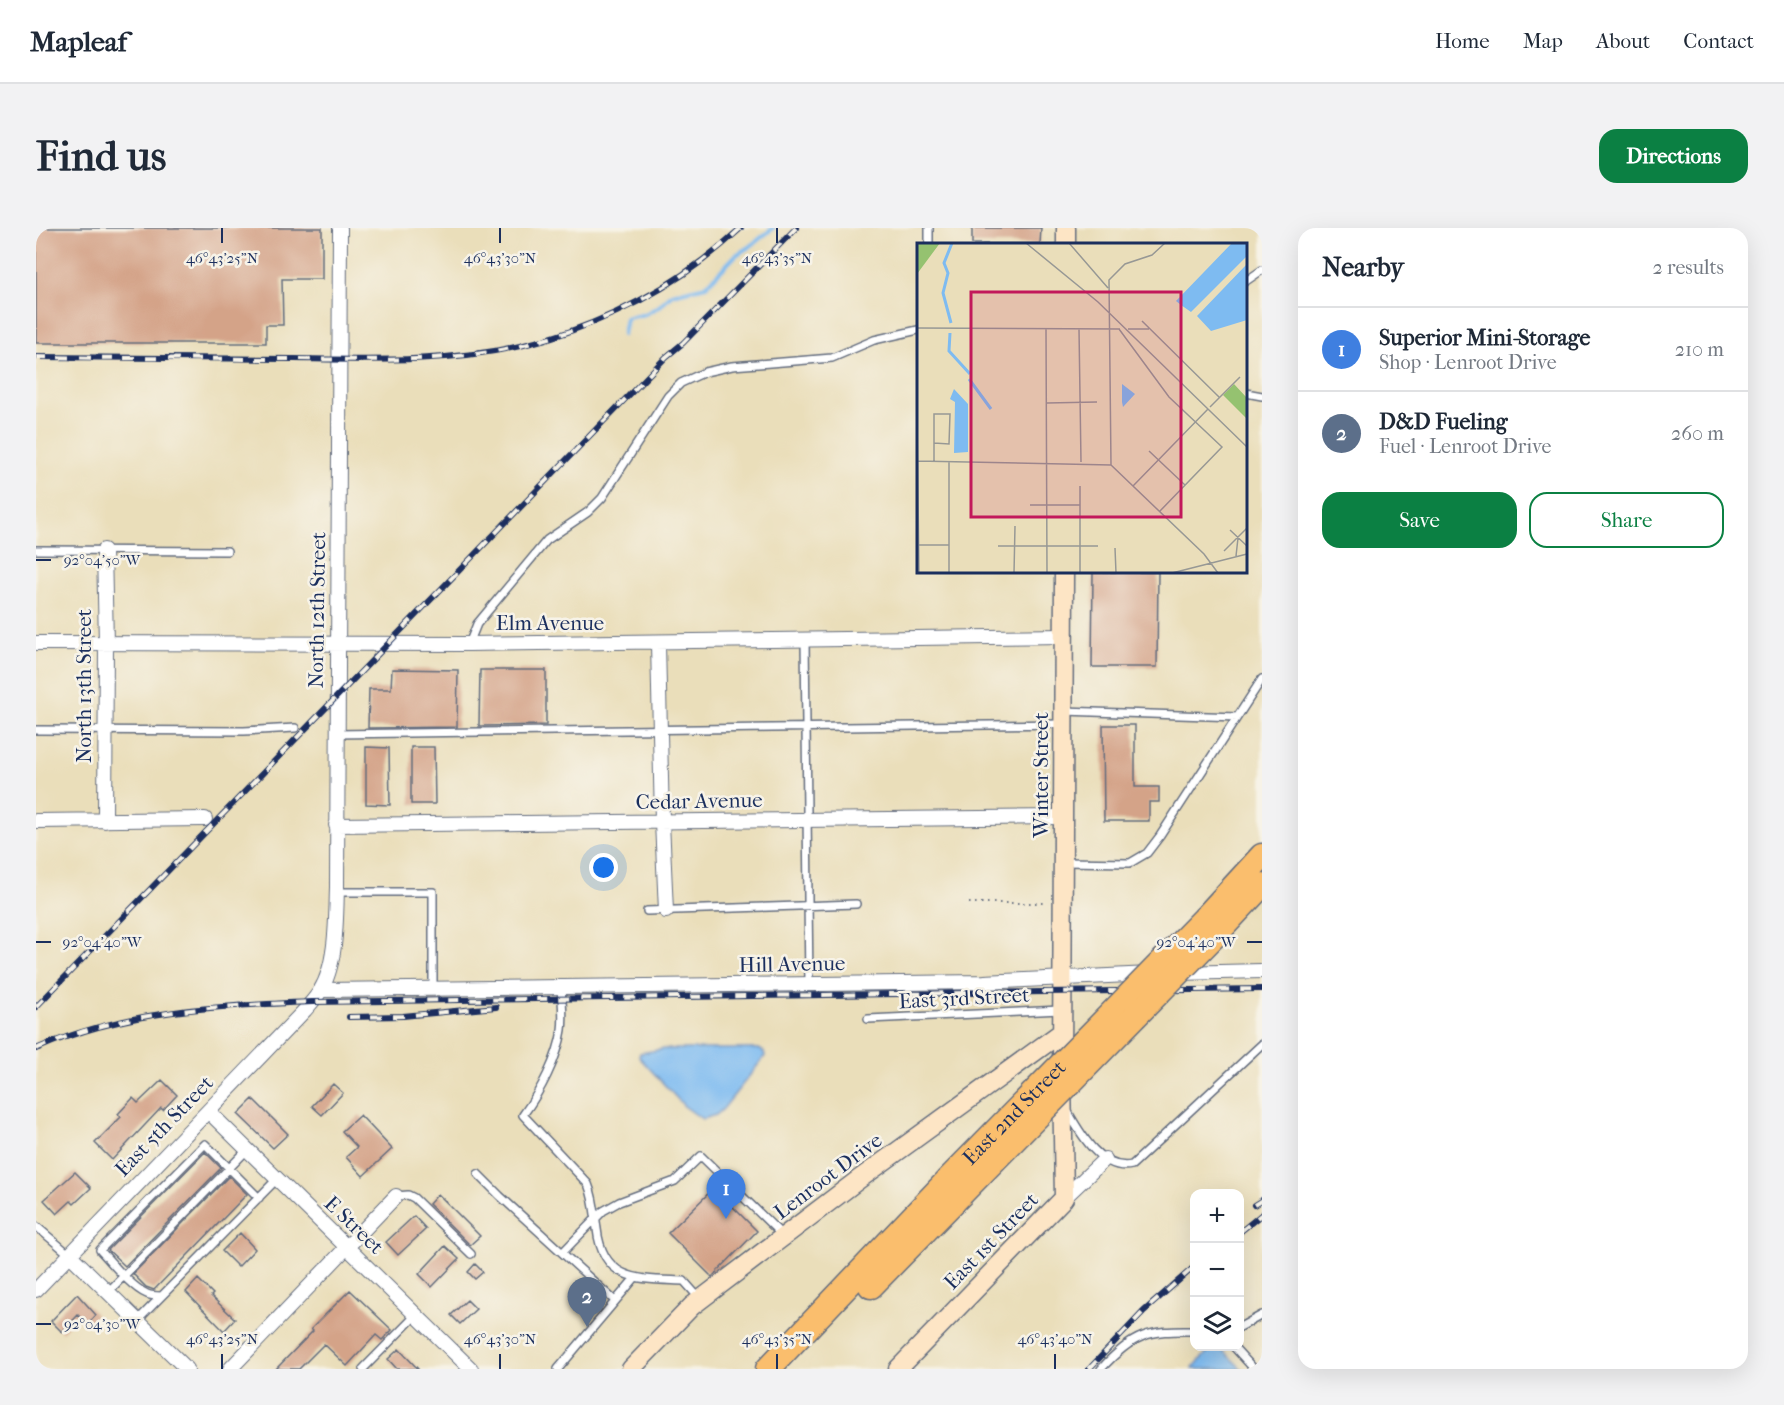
<!DOCTYPE html>
<html lang="en">
<head>
<meta charset="utf-8">
<style>
  :root { --surface:#fff; --page:#f2f2f3; --text:#1f2937; --muted:#747a83; --line:#e0e1e3; --accent:#0b8043 }
  body { margin:0; font-family:"IM FELL French Canon",serif; background:var(--page); color:var(--text) }
  .controls { position:absolute; right:18px; bottom:18px; display:grid; overflow:hidden; border-radius:12px; box-shadow:0 6px 24px #0002 }
  .controls button { width:54px; height:54px; display:grid; place-items:center; padding:0; border:0; border-bottom:2px solid var(--line); background:var(--surface); color:var(--text); font:30px sans-serif }
  .you { position:absolute; left:568px; top:640px; width:21px; height:21px; margin:-15px; border:4px solid #fff; border-radius:50%; background:#1a73e8; box-shadow:0 0 0 9px #1a73e833 }
  .badge { display:grid; place-items:center; width:39px; height:39px; border-radius:50%; background:var(--accent); color:#fff; font-size:20px; font-weight:700 }
  .pin { position:absolute; translate:-50% -50px; filter:drop-shadow(0 2px 3px #0008) }
  .pin::after { content:''; position:absolute; top:32px; width:21px; height:18px; background:inherit; clip-path:polygon(0 0,100% 0,50% 100%) }
  .list { margin:0; padding:0; list-style:none }
  h2 { display:flex; justify-content:space-between; align-items:center; height:78px; margin:0; padding:0 24px; font-size:26px }
  h2 small { font-size:20px; font-weight:400; color:var(--muted) }
  .list li { display:grid; grid-template-columns:39px 1fr auto; gap:18px; align-items:center; box-sizing:border-box; height:84px; padding:0 24px; border-top:2px solid var(--line) }
  .list b { display:block; font-size:22px; white-space:nowrap }
  .list p { margin:0; font-size:20px; white-space:nowrap; color:var(--muted) }
  .list em { font-size:20px; font-style:normal; color:var(--muted) }
  .actions { display:flex; gap:12px; padding:18px 24px }
  .actions a { flex:1; padding:14px 0; border:2px solid var(--accent); border-radius:18px; text-align:center; font-size:21px; color:var(--accent) }
  .actions .main { background:var(--accent); color:#fff }
  .icon { flex:none; width:33px; height:33px; fill:none; stroke:currentColor; stroke-width:2; stroke-linecap:round; stroke-linejoin:round }
  .map { position:relative; flex:none; width:1226px; height:1141px; overflow:hidden; border-radius:18px }
  header { display:flex; align-items:center; gap:36px; box-sizing:border-box; height:84px; padding:0 30px; background:var(--surface); border-bottom:2px solid var(--line) }
  header strong { font-size:28px }
  nav { display:flex; gap:33px; margin-inline-start:auto; font-size:21px }
  .intro { display:flex; align-items:center; justify-content:space-between; box-sizing:border-box; height:144px; padding:0 36px }
  h1 { margin:0; font-size:42px }
  .button { padding:15px 27px; border-radius:18px; background:var(--accent); color:#fff; font-size:21px; font-weight:700 }
  main { display:flex; gap:36px; padding:0 36px }
  aside { flex:1; background:var(--surface); border-radius:18px; box-shadow:0 6px 24px #0002 }
  .map>svg:first-child { display:block }
  .water { fill:#7ebbf1; stroke:#4c75a8; stroke-width:1.5 }
  .lines { fill:none; stroke-linecap:round; stroke-linejoin:round }
  .stream { stroke:#7ebbf1; stroke-width:4 }
  .building { fill:#d4a388 }
  .lane-casing { stroke:#636c7e; stroke-width:10 }
  .street-casing { stroke:#636c7e; stroke-width:16 }
  .secondary-casing { stroke:#636c7e; stroke-width:21 }
  .highway-casing { stroke:#636c7e; stroke-width:27 }
  .path { stroke:#636c7e; stroke-width:2; stroke-dasharray:1.5 4.5; stroke-linecap:butt }
  .lane { stroke:#fff; stroke-width:7 }
  .street { stroke:#fff; stroke-width:14 }
  .secondary { stroke:#fde5c5; stroke-width:18 }
  .highway { stroke:#fabe6d; stroke-width:24 }
  .rail-casing { stroke:#1b2f5e; stroke-width:6 }
  .rail { stroke:#f7f3e8; stroke-width:4; stroke-dasharray:11; stroke-linecap:butt }
  .highway-bridge-casing { stroke:#636c7e; stroke-width:27; stroke-linecap:butt }
  .highway-bridge { stroke:#fabe6d; stroke-width:24 }
  .ticks { fill:none; stroke:#1b2f5e; stroke-width:2 }
  .labels { text-anchor:middle; stroke-width:5; stroke-linejoin:round; paint-order:stroke }
  .street-label { font-size:21px; fill:#1b2f5e; stroke:#f7f3e8 }
  .inset-river { fill:none; stroke:#7ebbf1; stroke-width:3 }
  .inset-road { fill:none; stroke:#979895; stroke-width:1.5 }
  .view { fill:#c2185b; fill-opacity:0.15; stroke:#c2185b; stroke-width:3 }
  .inset-edge { fill:none; stroke:#1b2f5e; stroke-width:3 }
  .ticks-label { font-size:15px; text-anchor:middle; fill:#1b2f5e; stroke:#f7f3e8; stroke-width:5; stroke-linejoin:round; paint-order:stroke }
</style>
</head>
<body>
<header>
<strong>Mapleaf</strong>
<nav><a>Home</a><a>Map</a><a>About</a><a>Contact</a></nav>
</header>
<div class="intro"><h1>Find us</h1><a class="button">Directions</a></div>
<main>
<div class="map">
<svg width="1226" height="1141" viewBox="0 0 1226 1141">
  <rect width="100%" height="100%" fill="#f7f3e8"/>
  <filter id="ink" filterUnits="userSpaceOnUse"><feTurbulence type="fractalNoise" baseFrequency=".0167" numOctaves="2"/><feDisplacementMap in="SourceGraphic" scale="12" xChannelSelector="R" yChannelSelector="G"/><feConvolveMatrix kernelMatrix="1 2 1 2 8 2 1 2 1" color-interpolation-filters="sRGB"/></filter>
  <filter id="wash" filterUnits="userSpaceOnUse"><feTurbulence type="fractalNoise" baseFrequency=".008" numOctaves="4" result="noise"/><feDisplacementMap in="SourceGraphic" scale="24" xChannelSelector="R" yChannelSelector="G"/><feGaussianBlur stdDeviation="1.35" result="paint"/><feColorMatrix in="noise" values="0 0 0 0 0 0 0 0 0 0 0 0 0 0 0 0 0 1.4 0 .05"/><feComposite in="paint" operator="in"/></filter>
  <g filter="url(#wash)">
    <rect width="100%" height="100%" fill="#eadeba"/>
    <path class="water" d="M628,821h95l5,3 1,4 -42,53 -7,6 -14,4 -18,-13 -45,-49 1,-4z
      M1177,1118l6,1 23,22h-50z"/>
    <g class="lines">
      <path class="stream" d="M587,106l3,-16 19,-4 13,-7 14,-13 34,-8 30,-31 16,-10 21,-17"/>
    </g>
    <g id="blocks">
      <path class="building" d="M0,0h286v51h-40l1,46h-17v18h-230z
        M936,0h69l-1,16h-68z
        M1057,344h65l-1,95h-65z
        M356,441l66,1 -1,57 -89,1 1,-39h22z
        M444,442h66v55l-67,1z
        M1067,497h32v62h24v15h-10v19h-45z
        M330,519l23,1 1,57 -24,-1z
        M375,519h23l1,57h-24z
        M126,852l15,15 -14,15 -2,-2 -49,52 -17,-17 26,-26 -3,-3 15,-16 5,5z
        M297,856l10,9 -21,22 -10,-9z
        M217,871l35,35 -15,14 -35,-34z
        M324,887l32,34 -29,27 -17,-19 11,-10 -15,-16z
        M169,924l16,16 -96,98 -17,-16z
        M39,944l16,16 -17,16 -3,-3 -14,13 -13,-14z
        M193,948l18,18 -93,96 -8,-3 -13,-13z
        M678,960l43,43 -45,46 -44,-44z
        M402,966l42,42 -10,9 -41,-41z
        M378,988l12,13 -28,26 -12,-13z
        M204,1005l15,16 -17,18 -16,-16z
        M409,1018l14,13 -27,28 -13,-13z
        M439,1036l8,8 -8,7 -7,-7z
        M162,1051l15,15 -2,2 24,23 -11,12 -38,-39z
        M314,1062l42,40 -10,10 -6,-5 -29,31 -23,-22 -25,25h-23l37,-38 -2,-2z
        M41,1066l19,21 -8,9 -10,-9 -16,17 -11,-11z
        M431,1072l9,9 -16,15 -9,-9z
        M363,1121l19,20h-21l-9,-10z"/>
    </g>
  </g>
  <g filter="url(#ink)">
    <use href="#blocks" fill-opacity="0" stroke="#636c7e" stroke-width="1.5"/>
    <g class="lines">
      <g class="lane-casing">
        <path id="lane" d="M893,16v-16
          M1210,53l16,-11
          M1210,165l16,3
          M0,322l191,1
          M769,411l4,345
          M433,416l8,-20 70,-84 41,-28 14,-14 66,-102 13,-13 24,-11 27,-6 100,-8 42,-18 44,-10
          M1028,483l173,6
          M0,502l208,1 51,-3
          M300,506l727,-10
          M1028,634l66,1 17,-10 13,-17 102,-157
          M301,664h96v97
          M611,683l209,-7
          M525,760c1,14 3,28 1,42 -4,28 -22,62 -39,85l65,69c6,14 7,31 9,45 6,54 44,50 87,52l16,18
          M832,791l192,-9
          M1032,884c12,21 34,60 64,53l130,-121
          M442,946l22,22 115,105
          M360,968l12,-1 6,3 57,56
          M0,998l34,29
          M527,1024l40,-41 16,-9 56,-21 26,-25 81,79
          M72,1064l139,-142
          M125,1068c-4,0 -10,0 -14,-2 -16,-7 -35,-31 -47,-44l105,-106 54,54
          M101,1093l140,-142
          M1204,1099l22,-12
          M1197,1118l21,23
          M327,1141l53,-54
          M522,1141l76,-90
          M1065,1141c32,-35 47,-39 93,-38"/>
      </g>
      <g class="street-casing">
        <path id="street" d="M68,322l2,93 -1,178
          M0,415l433,1 595,-8
          M622,415l4,179 4,89
          M0,593l169,-2
          M300,597l727,-8
          M1142,745l84,-2
          M286,762l662,-8 166,-8
          M172,883l263,258
          M1028,970l41,-39
          M34,1027l117,114
          M0,1062l269,-280c5,-6 11,-12 15,-19 17,-26 16,-73 17,-104l3,-659
          M194,1141l166,-173"/>
      </g>
      <g class="secondary-casing">
        <path id="secondary" d="M1030,16v-16
          M595,1141l61,-63 166,-126 204,-148
          M862,1141l166,-171 -2,-123 2,-503"/>
      </g>
      <g class="highway-casing">
        <path id="highway" d="M1170,689l56,-61
          M1181,705l45,-48
          M835,1058l90,-92
          M732,1141l179,-188"/>
      </g>
      <path class="path" d="M933,675h78"/>
      <use href="#lane" class="lane"/>
      <use href="#street" class="street"/>
      <use href="#secondary" class="secondary"/>
      <use href="#highway" class="highway"/>
      <g class="rail-casing">
        <path id="rail" d="M0,129c86,1 172,2 258,2 75,1 152,4 226,-13 64,-15 131,-46 183,-86 13,-10 26,-21 38,-32
          M0,779l630,-650 17,-14 113,-115
          M313,789l54,-1 93,-9
          M0,821c88,-39 181,-43 276,-47l950,-13
          M1218,977l8,-5
          M1204,1004l22,-18
          M1053,1141l55,-58 50,-44"/>
      </g>
      <use href="#rail" class="rail"/>
      <g class="highway-bridge-casing">
        <g id="highway-bridge">
          <path id="s1" d="M911,953l259,-264"/>
          <path d="M925,966l256,-261"/>
        </g>
      </g>
      <use href="#highway-bridge" class="highway-bridge"/>
    </g>
  </g>
  <path class="ticks" d="M186,0v15M464,0v15M741,0v15M0,332h15M0,714h15M1211,714h15M0,1096h15M186,1126v15M464,1126v15M741,1126v15M1019,1126v15"/>
  <g class="labels">
    <g class="street-label">
      <text transform="translate(281 382) rotate(-89)" y="7">North 12th Street</text>
      <text x="514" y="402">Elm Avenue</text>
      <text transform="translate(48 458) rotate(-90)" y="7">North 13th Street</text>
      <text transform="translate(1005 547) rotate(-90)" y="7">Winter Street</text>
      <text transform="translate(663 573) rotate(-1)" y="7">Cedar Avenue</text>
      <text transform="translate(756 736) rotate(-1)" y="7">Hill Avenue</text>
      <text transform="translate(928 770) rotate(-3)" y="7">East 3rd Street</text>
      <text dy="7" stroke="none"><textPath href="#s1" startOffset="96">East 2nd Street</textPath></text>
      <text transform="translate(128 898) rotate(-46)" y="7">East 5th Street</text>
      <text transform="translate(792 948) rotate(-37)" y="7">Lenroot Drive</text>
      <text transform="translate(318 997) rotate(44)" y="7">E Street</text>
      <text transform="translate(955 1013) rotate(-46)" y="7">East 1st Street</text>
    </g>
  </g>
  <g transform="translate(881 15)">
    <rect width="330" height="330" fill="#eadeba"/>
    <path d="M0,0h23l-23,31zM317,141l13,14v21l-24,-24z" fill="#95c270"/>
    <path d="M315,0h15v13l-56,56 -10,-7 -5,-4zM330,21v56l-36,11 -14,-15zM205,141l13,10 -12,13 -1,-5zM37,146l14,15v48l-14,1 1,-51 -5,-3z" fill="#7ebbf1"/>
    <path class="inset-river" d="M34,80l-8,-30 5,-20 -4,-10 8,-20M33,90l-1,18 21,23M52,136l22,30"/>
    <path class="inset-road" d="M109,0l72,59 149,145M152,0l39,45M225,78l77,76M0,85l203,1M129,86l1,244M162,86l2,133M202,86l50,68 53,50 -62,64M211,86h21M130,160l50,-1M293,164l30,-30M0,175l2,155M17,200l15,1 1,-30h-16v47M232,208l36,34M0,218l194,4 93,89 14,19M194,222l-2,-185 16,-16 27,-9 13,-12M216,243l75,-77M113,262h50M313,287l17,16M2,302h30M81,303h100M198,305l1,25M307,308l23,-23M319,313l2,-18M32,330v-112M97,330l1,-47M163,330v-87M255,330l75,-19"/>
    <path class="view" d="M54,49h210v225h-210z"/>
    <rect width="330" height="330" class="inset-edge"/>
  </g>
  <g class="ticks-label">
    <text x="186" y="35">46°43'25"N</text>
    <text x="464" y="35">46°43'30"N</text>
    <text x="741" y="35">46°43'35"N</text>
    <text x="66" y="337">92°04'50"W</text>
    <text x="1160" y="719">92°04'40"W</text>
    <text x="66" y="719">92°04'40"W</text>
    <text x="66" y="1101">92°04'30"W</text>
    <text x="186" y="1116">46°43'25"N</text>
    <text x="464" y="1116">46°43'30"N</text>
    <text x="741" y="1116">46°43'35"N</text>
    <text x="1019" y="1116">46°43'40"N</text>
  </g>
</svg>
<div class="controls">
<button>+</button>
<button>−</button>
<button><svg class="icon" aria-label="layers" viewBox="0 0 24 24"><path d="M12 4l9 5-9 5-9-5zM3 14l9 5 9-5"/></svg></button>
</div>
<div class="you"></div>
<div class="pin badge" style="left:690px;top:991px;background:#3f7fe0">1</div>
<div class="pin badge" style="left:551px;top:1099px;background:#5c6f8a">2</div>
</div>
<aside>
<h2>Nearby<small>2 results</small></h2>
<ul class="list">
<li><span class="badge" style="background:#3f7fe0">1</span><div><b>Superior Mini-Storage</b><p>Shop · Lenroot Drive</p></div><em>210 m</em></li>
<li><span class="badge" style="background:#5c6f8a">2</span><div><b>D&amp;D Fueling</b><p>Fuel · Lenroot Drive</p></div><em>260 m</em></li>
</ul>
<div class="actions"><a class="main">Save</a><a>Share</a></div>
</aside>
</main>
</body>
</html>
